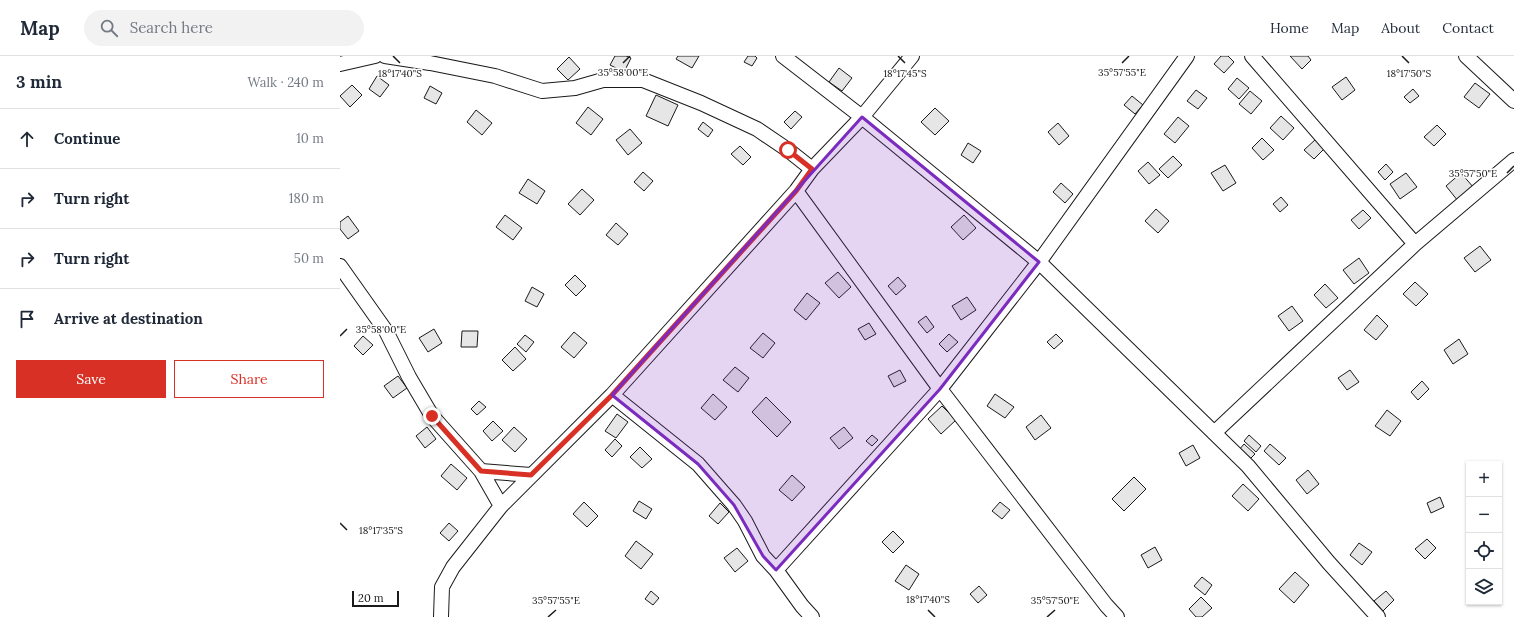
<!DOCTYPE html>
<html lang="en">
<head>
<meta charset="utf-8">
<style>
  :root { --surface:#fff; --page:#f2f2f3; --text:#1f2937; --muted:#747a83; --line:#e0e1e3; --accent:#d93025 }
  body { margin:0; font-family:Lora,serif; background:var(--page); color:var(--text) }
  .controls { position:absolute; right:12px; bottom:12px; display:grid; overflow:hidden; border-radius:0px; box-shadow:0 1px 3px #0004 }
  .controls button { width:36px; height:36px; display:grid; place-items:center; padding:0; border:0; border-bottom:1px solid var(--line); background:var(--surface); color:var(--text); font:20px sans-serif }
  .scale { position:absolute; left:12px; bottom:10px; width:47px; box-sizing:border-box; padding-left:4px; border:2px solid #1a1a1a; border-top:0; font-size:11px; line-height:14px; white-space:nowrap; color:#1a1a1a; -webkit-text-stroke:3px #fff; paint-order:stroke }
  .stop { position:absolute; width:12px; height:12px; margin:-9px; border:3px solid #d93025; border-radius:50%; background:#fff }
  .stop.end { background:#d93025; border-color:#fff; box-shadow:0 1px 4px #0008 }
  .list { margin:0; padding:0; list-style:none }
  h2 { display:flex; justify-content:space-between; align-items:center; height:52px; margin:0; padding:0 16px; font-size:17px }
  h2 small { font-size:13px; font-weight:400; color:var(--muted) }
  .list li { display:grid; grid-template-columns:26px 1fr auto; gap:12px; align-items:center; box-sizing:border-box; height:60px; padding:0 16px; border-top:1px solid var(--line) }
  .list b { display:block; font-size:15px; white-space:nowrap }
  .list em { font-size:13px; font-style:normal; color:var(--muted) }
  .actions { display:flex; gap:8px; padding:12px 16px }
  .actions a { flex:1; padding:9px 0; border:1px solid var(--accent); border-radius:0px; text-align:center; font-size:14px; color:var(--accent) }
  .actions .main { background:var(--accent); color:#fff }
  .icon { flex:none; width:22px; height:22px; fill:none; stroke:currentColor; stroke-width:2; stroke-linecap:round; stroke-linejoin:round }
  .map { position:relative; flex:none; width:1174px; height:561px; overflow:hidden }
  header { display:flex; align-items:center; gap:24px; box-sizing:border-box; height:56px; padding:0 20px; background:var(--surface); border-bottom:1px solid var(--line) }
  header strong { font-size:19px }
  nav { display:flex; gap:22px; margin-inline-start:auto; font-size:14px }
  .search { width:280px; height:36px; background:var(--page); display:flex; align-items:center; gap:10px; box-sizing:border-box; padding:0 14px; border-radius:22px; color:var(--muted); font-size:15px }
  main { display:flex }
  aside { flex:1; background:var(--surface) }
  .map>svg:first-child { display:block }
  .building { fill:#e6e6e6; stroke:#1a1a1a }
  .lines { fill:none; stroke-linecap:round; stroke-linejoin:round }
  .street-casing { stroke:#1a1a1a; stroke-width:16 }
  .street { stroke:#fff; stroke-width:14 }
  .route { stroke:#d93025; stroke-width:5 }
  .marked { fill:#7b2cbf; fill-opacity:0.2; stroke:#7b2cbf; stroke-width:3; stroke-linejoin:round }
  .ticks { fill:none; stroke:#1a1a1a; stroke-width:1.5 }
  .ticks-label { font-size:10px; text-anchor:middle; fill:#1a1a1a; stroke:#fff; stroke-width:3; stroke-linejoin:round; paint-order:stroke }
</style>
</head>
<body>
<header>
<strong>Map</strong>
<div class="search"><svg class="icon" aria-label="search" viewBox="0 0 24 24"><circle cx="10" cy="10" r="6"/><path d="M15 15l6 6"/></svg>Search here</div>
<nav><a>Home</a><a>Map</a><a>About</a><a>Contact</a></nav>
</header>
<main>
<aside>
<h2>3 min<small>Walk · 240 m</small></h2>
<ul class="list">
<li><svg class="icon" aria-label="ahead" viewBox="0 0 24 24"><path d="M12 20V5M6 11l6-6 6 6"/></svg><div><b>Continue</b></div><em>10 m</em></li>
<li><svg class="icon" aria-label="right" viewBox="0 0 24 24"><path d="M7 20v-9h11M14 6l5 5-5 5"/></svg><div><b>Turn right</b></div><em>180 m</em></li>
<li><svg class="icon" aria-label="right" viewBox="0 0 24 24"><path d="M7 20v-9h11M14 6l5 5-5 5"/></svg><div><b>Turn right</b></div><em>50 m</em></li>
<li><svg class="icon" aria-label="arrive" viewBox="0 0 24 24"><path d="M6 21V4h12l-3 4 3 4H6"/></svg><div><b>Arrive at destination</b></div></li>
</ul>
<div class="actions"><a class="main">Save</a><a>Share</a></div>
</aside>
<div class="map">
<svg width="1174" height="561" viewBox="0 0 1174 561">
  <rect width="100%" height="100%" fill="#fff"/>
  <path class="building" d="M275,0h11l5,2 -7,14 -14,-7z
    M338,0h21l-7,12 -16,-9z
    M408,0h7l2,2 -5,8 -8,-4z
    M881,0h7l6,6 -10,11 -10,-9z
    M950,0h18l3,4 -9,9z
    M229,1l11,12 -12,11 -11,-11z
    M499,12l13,10 -10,13 -13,-9z
    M37,20l12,9 -9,12 -11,-8z
    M1006,21l9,13 -13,10 -10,-13z
    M897,22l12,10 -10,11 -11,-10z
    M1135,27l15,11 -11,14 -15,-11z
    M12,29l10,10 -12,12 -10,-11z
    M90,30l12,7 -6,11 -12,-6z
    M1073,33l6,7 -9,7 -6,-6z
    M856,34l11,8 -9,11 -11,-8z
    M910,35l12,10 -11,13 -12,-10z
    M316,39l22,10 -10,21 -22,-10z
    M792,40l11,9 -8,9 -11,-9z
    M248,51l15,12 -12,16 -15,-12z
    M595,52l14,13 -14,14 -14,-13z
    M136,54l16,13 -10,12 -15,-13z
    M455,55l7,6 -11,12 -7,-7z
    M941,60l13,12 -11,12 -13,-12z
    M838,61l11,9 -14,17 -11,-9z
    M363,66l10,8 -5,7 -10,-8z
    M718,67l11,13 -10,9 -11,-13z
    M1097,69l9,9 -12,12 -10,-9z
    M290,73l12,14 -14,12 -12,-15z
    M922,82l12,12 -11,10 -11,-12z
    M976,83l9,9 -11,11 -10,-9z
    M628,87l13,8 -8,12 -12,-8z
    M400,90l11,11 -8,8 -12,-11z
    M833,100l9,9 -14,13 -9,-9z
    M808,106l12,13 -11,9 -11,-13z
    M1046,108l7,8 -8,8 -7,-8z
    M885,109l11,18 -13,8 -12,-18z
    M303,116l10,9 -9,10 -10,-9z
    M1066,117l11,14 -17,12 -10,-15z
    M1121,117l13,15 -16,13 -12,-15z
    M188,123l17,12 -8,13 -18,-11z
    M721,127l12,11 -8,9 -12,-11z
    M242,133l12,11 -14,15 -12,-11z
    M941,141l7,8 -8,7 -7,-8z
    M816,153l13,12 -11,12 -13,-12z
    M1023,154l8,8 -12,11 -8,-9z
    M165,159l17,13 -9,12 -17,-13z
    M624,159l12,13 -13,12 -12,-13z
    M8,160l11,15 -11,8 -8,-10v-7z
    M276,167l12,11 -10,11 -12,-10z
    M1140,190l11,14 -16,12 -11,-14z
    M1019,202l10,15 -15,11 -11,-14z
    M498,216l13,15 -12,11 -14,-15z
    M235,219l11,11 -10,10 -11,-11z
    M558,221l8,9 -10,9 -8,-9z
    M1075,226l13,12 -12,12 -13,-12z
    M985,228l13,14 -12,10 -12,-13z
    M192,231l12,7 -7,13 -12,-6z
    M467,237l13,10 -14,17 -12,-10z
    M627,241l9,13 -15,10 -9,-14z
    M952,250l11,15 -14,10 -11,-15z
    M1037,259l11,11 -12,14 -12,-10z
    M586,260l8,11 -7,6 -9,-11z
    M529,267l7,11 -11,6 -7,-11z
    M94,273l8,14 -14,9 -9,-14z
    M122,275h16l-1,16h-16z
    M234,276l13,11 -13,15 -13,-11z
    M423,277l12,10 -12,15 -13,-10z
    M609,278l9,8 -11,10 -8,-8z
    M716,278l7,7 -9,8 -7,-7z
    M185,279l9,7 -8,10 -9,-8z
    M23,280l10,9 -10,10 -9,-9z
    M1119,283l9,15 -15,10 -9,-14z
    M175,291l11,12 -13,12 -11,-11z
    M395,311l14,11 -11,14 -15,-12z
    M560,314l6,11 -12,6 -6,-11z
    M1010,314l9,12 -12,8 -9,-12z
    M58,320l9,12 -14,10 -9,-12z
    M1082,325l7,8 -11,11 -7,-8z
    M373,338l14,13 -12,13 -14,-12z
    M655,338l19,13 -9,11 -18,-12z
    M426,341l25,25 -14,15 -25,-25z
    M139,345l7,6 -9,8 -6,-6z
    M602,350l14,14 -15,14 -13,-15z
    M1047,354l14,11 -11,15 -15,-10z
    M277,358l11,8 -12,16 -11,-7z
    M701,359l10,13 -16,12 -9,-13z
    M153,365l10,10 -11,10 -9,-10z
    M87,371l9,12 -11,9 -9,-12z
    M174,371l13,12 -12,13 -13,-12z
    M504,371l9,11 -14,11 -9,-11z
    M532,379l6,5 -6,6 -6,-5z
    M909,379l12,11 -5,6 -12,-11z
    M275,383l7,7 -10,11 -7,-7z
    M904,388l11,10 -6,6 -10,-10z
    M930,388l16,14 -7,7 -15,-14z
    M853,389l7,13 -14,8 -7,-13z
    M300,391l12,12 -10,9 -12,-11z
    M111,408l16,14 -10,12 -16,-14z
    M968,414l11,14 -12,10 -11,-14z
    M452,419l13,12 -13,14 -13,-11z
    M794,421l12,12 -22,22 -12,-12z
    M903,428l16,15 -11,12 -16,-15z
    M1100,441l4,10 -13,6 -4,-10z
    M299,445l13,8 -6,10 -13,-8z
    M244,446l14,14 -11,11 -14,-13z
    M660,446l10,8 -8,9 -10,-8z
    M380,447l9,9 -11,12 -9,-8z
    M109,467l9,8 -9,10 -9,-8z
    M553,475l11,11 -11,11 -11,-11z
    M1087,483l9,9 -11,11 -10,-10z
    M296,485l17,13 -12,15 -16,-13z
    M1019,487l13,9 -10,13 -12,-10z
    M815,491l7,13 -14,8 -7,-13z
    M397,492l11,13 -13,11 -11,-14z
    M566,509l13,9 -10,16 -14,-9z
    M955,516l14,13 -15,18 -15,-14z
    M862,521l10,8 -7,10 -11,-9z
    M639,530l8,9 -9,8 -8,-9z
    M311,535l8,7 -6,7 -8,-6z
    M1046,535l8,9 -11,11 -9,-10z
    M861,541l11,11 -10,9h-6l-7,-8z"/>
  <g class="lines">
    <g class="street-casing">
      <path id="street" d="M45,0l45,7 65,13 47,15 33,-3 28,-8h40l58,23 56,26 31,21 24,19
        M443,0l79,61 177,145 209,204 81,97 49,54
        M912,0l163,188
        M1126,0l48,45
        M0,8l35,-8
        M456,135l144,198 166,216 11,12
        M0,210l46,65 23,46 23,39 49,55 20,35
        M272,339l86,69 36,41 11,16 18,35 13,14 26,36 10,11
        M874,377l201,-189 99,-84
        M141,415l50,4
        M436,514l164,-181 99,-127 148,-206
        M101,561l1,-30 11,-20 48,-61 111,-111 184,-204 16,-22 50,-52 50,-61"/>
    </g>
    <use href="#street" class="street"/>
  </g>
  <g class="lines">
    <path class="route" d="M92,360l49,55 50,4 81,-80 184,-204 16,-22 -24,-19"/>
  </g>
  <path class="marked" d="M522,61l177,145 -99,127 -164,181 -13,-14 -29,-51 -36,-41 -86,-69z"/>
  <path class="ticks" d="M53,0l7,7M558,0l7,7M1062,0l7,7M283,7l7,-7M782,7l7,-7M1167,117l7,-7M0,280l7,-7M0,467l7,7M588,554l7,7M208,561l8,-7M707,561l8,-7"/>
  <g class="ticks-label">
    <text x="283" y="20">35°58'00"E</text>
    <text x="782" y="20">35°57'55"E</text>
    <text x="1069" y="21">18°17'50"S</text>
    <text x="60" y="21">18°17'40"S</text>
    <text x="565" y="21">18°17'45"S</text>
    <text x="1133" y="121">35°57'50"E</text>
    <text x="41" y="277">35°58'00"E</text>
    <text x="41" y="478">18°17'35"S</text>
    <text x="588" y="547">18°17'40"S</text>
    <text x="216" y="548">35°57'55"E</text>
    <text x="715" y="548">35°57'50"E</text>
  </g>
</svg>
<div class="controls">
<button>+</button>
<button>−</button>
<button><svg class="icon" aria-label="locate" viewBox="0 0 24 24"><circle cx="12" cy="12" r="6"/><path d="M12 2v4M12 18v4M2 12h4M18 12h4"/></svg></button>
<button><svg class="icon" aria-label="layers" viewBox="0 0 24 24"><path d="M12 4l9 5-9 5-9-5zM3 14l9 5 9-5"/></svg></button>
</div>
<div class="scale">20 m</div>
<div class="stop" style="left:448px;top:94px"></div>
<div class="stop end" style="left:92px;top:360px"></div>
</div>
</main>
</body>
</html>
